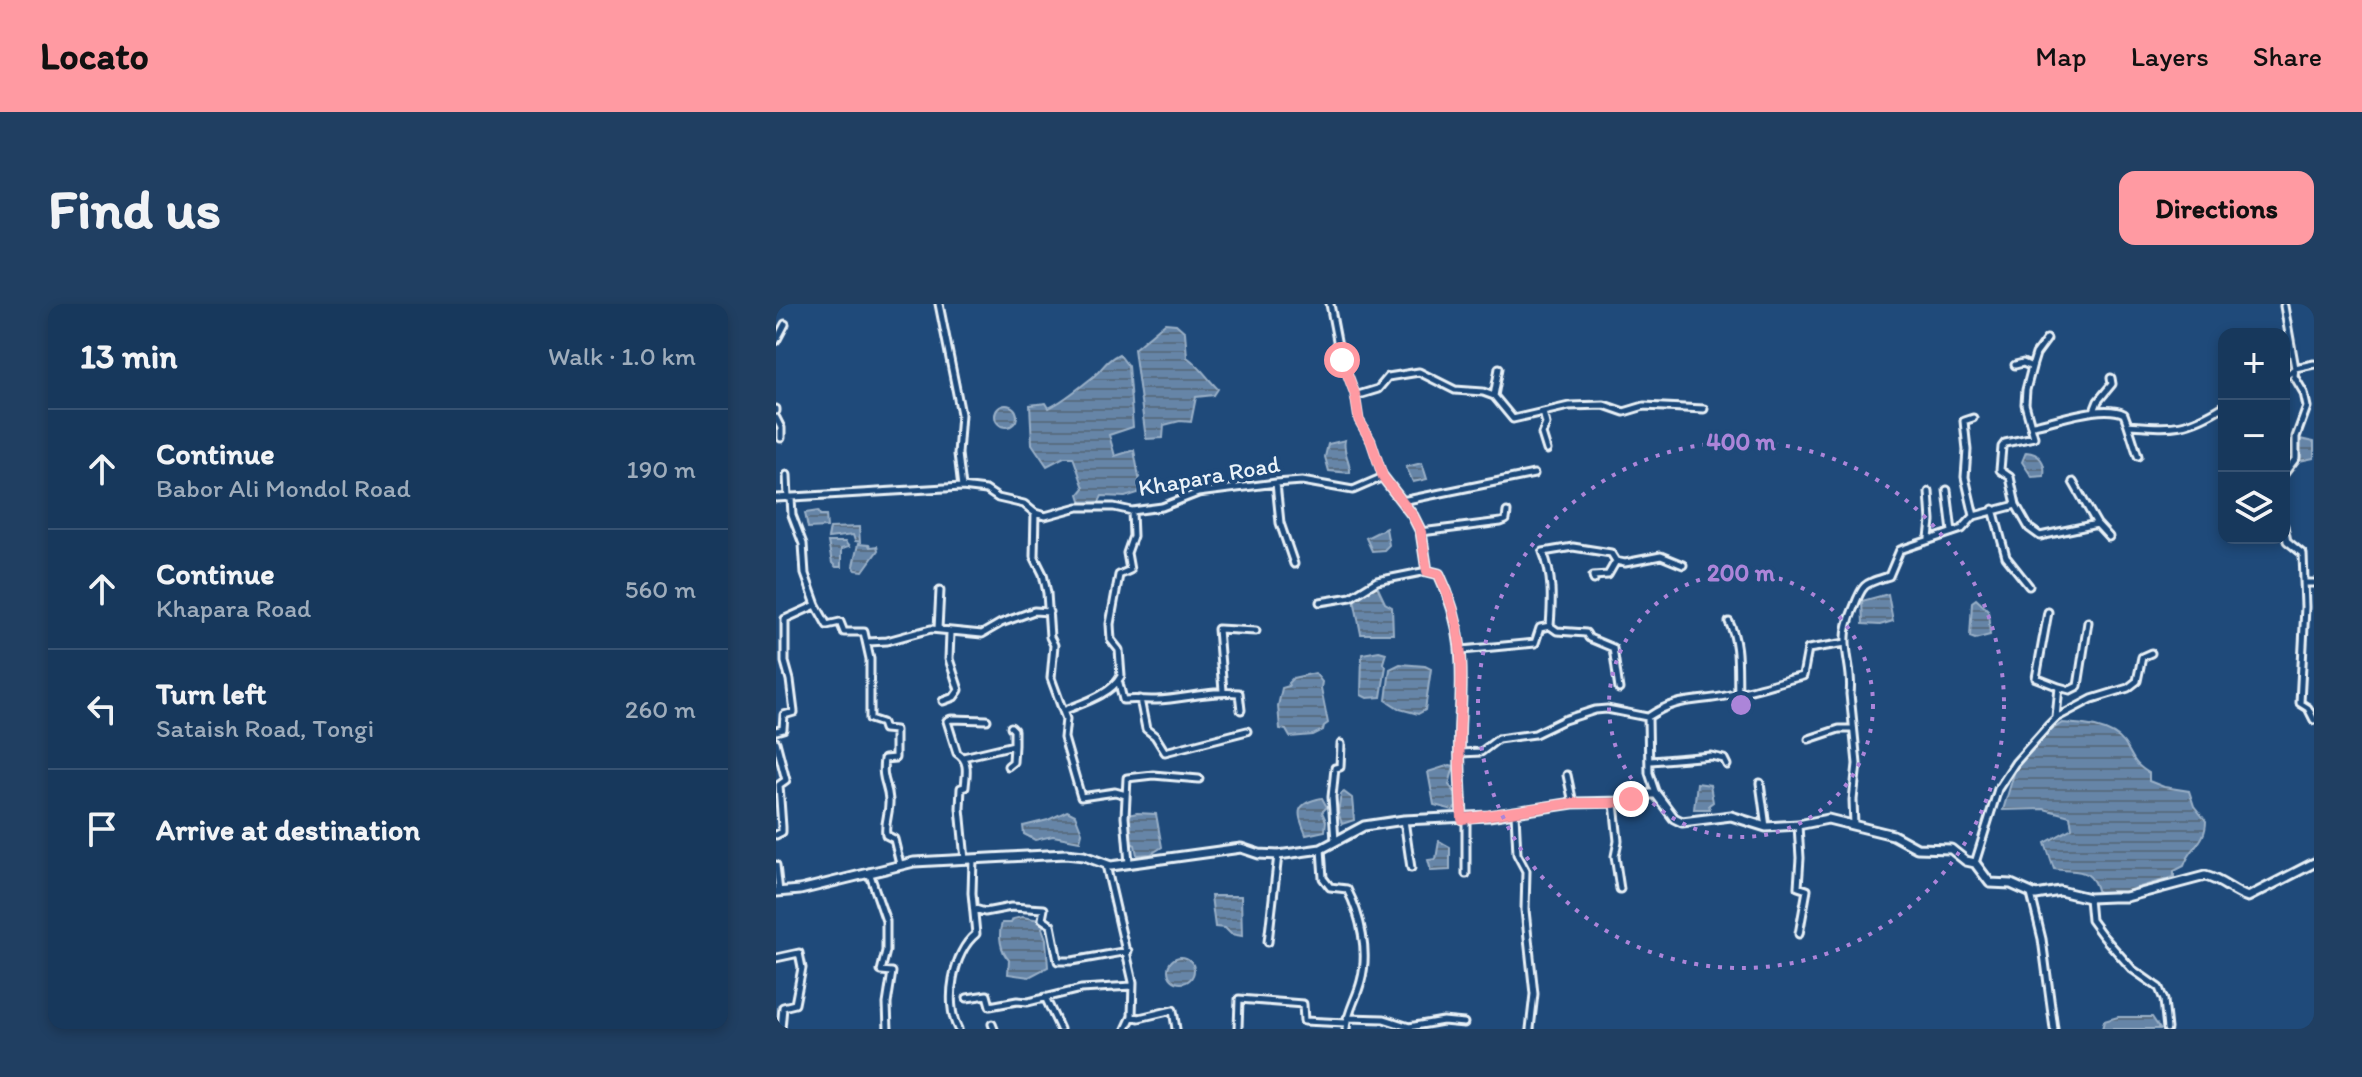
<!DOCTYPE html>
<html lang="en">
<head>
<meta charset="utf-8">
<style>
  :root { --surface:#17385c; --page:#203f62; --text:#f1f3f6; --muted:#9eacbb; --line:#365272; --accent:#ff9aa2 }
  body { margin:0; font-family:Itim,sans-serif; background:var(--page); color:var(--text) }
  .controls { position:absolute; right:24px; top:24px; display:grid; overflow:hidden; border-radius:16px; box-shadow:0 4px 12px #0003 }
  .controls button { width:72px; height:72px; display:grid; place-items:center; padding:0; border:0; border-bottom:2px solid var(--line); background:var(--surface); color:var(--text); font:40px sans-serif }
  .stop { position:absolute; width:24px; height:24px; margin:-18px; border:6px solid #ff9aa2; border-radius:50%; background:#fff }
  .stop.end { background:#ff9aa2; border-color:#fff; box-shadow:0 2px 8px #0008 }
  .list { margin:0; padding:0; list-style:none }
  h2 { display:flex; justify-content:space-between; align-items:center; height:104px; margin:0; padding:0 32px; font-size:34px }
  h2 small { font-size:26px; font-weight:400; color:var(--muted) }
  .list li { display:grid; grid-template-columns:52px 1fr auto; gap:24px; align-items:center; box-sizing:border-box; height:120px; padding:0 32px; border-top:2px solid var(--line) }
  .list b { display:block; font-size:30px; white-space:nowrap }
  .list p { margin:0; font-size:26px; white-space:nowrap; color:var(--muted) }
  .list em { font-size:26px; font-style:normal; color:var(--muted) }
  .icon { flex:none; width:44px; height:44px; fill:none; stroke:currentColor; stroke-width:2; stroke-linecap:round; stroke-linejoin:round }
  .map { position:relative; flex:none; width:1538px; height:725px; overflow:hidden; border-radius:16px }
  header { display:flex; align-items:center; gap:48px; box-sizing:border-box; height:112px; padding:0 40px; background:var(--accent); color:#111 }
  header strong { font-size:38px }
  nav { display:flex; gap:44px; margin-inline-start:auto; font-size:28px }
  .intro { display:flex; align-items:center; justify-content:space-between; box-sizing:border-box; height:192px; padding:0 48px }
  h1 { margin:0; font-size:56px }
  .button { padding:20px 36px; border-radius:16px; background:var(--accent); color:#111; font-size:28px; font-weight:700 }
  main { display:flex; gap:48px; padding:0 48px }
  aside { flex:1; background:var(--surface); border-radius:16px; box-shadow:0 4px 12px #0003 }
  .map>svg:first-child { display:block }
  .water { fill:url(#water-rules); stroke:#9ab0c7; stroke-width:2 }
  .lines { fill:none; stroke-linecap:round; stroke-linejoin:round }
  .street-casing { stroke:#e8f1f8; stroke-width:11 }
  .secondary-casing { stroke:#e8f1f8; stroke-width:13 }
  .street { stroke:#1f4a7a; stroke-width:5 }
  .secondary { stroke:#1f4a7a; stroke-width:7 }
  .route { stroke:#ff9aa2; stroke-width:10 }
  .ring { fill:none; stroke:#ac85d9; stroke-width:4; stroke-dasharray:4 8 }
  .labels { text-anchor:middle; stroke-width:8; stroke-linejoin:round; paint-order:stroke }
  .street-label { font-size:24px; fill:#e8f1f8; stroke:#1f4a7a }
  .centre { fill:#ac85d9; stroke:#1f4a7a; stroke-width:4 }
  .ring-label { font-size:24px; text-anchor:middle; font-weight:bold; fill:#ac85d9; stroke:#1f4a7a; stroke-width:8; stroke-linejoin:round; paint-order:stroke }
</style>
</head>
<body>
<header>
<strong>Locato</strong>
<nav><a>Map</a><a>Layers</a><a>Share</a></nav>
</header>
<div class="intro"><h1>Find us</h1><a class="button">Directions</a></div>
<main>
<aside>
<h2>13 min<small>Walk · 1.0 km</small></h2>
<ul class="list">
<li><svg class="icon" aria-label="ahead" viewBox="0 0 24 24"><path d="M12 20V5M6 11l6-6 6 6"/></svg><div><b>Continue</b><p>Babor Ali Mondol Road</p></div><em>190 m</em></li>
<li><svg class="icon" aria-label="ahead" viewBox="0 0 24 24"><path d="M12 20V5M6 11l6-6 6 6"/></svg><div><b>Continue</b><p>Khapara Road</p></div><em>560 m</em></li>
<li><svg class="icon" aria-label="left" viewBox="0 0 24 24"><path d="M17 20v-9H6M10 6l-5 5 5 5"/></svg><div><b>Turn left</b><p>Sataish Road, Tongi</p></div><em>260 m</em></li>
<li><svg class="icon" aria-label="arrive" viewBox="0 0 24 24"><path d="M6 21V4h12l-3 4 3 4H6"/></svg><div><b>Arrive at destination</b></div></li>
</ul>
</aside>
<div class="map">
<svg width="1538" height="725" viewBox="0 0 1538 725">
  <defs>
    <pattern id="water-rules" width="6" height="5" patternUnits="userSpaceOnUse" patternTransform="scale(2)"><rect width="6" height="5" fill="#6685a7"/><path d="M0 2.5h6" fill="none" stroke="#596d82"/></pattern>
  </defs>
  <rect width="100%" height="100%" fill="#1f4a7a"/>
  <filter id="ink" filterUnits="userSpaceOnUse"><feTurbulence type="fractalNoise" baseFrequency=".0125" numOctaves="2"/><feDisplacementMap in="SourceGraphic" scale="16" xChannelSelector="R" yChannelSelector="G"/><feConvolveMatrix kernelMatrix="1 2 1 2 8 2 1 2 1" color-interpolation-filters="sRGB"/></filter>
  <g filter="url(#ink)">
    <path class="water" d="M389,19l11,1 9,8 2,25c14,10 19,20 31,32l-4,6 -18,2 -5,25 -11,-1 -16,4 -1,13 -17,1 -12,-90z
      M343,50l9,12 5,61 -24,8 6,21 19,-6 7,38 -3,5 -13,4 -23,-1 -3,6 -16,4 -4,-12 5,-6 -11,-31h-9l-17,9 -15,-22 -2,-39 16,-2 3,5c16,-8 30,-20 45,-32 11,-9 9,-14 25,-22z
      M219 112a11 11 0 1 1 22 0a11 11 0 1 1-22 0Z
      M1524,135l14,3v16l-15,3 -2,-10z
      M569,136c-3,12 6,21 5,33l-21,-2 -4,-14 3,-13z
      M1250,148c14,1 20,11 18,24l-12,1 -10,-15z
      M646,159l5,16 -14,3 -7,-15z
      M42,207l2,4h6l1,12 -19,1 -3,-15z
      M83,223l1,15 -5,-1 -2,-6 -25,3 2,-10z
      M610,224l3,17 -5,5 -12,1 -6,-13z
      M52,238h17l4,5 -8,2v18h-5l-4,-4z
      M82,240l11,1 1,2 7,-1 1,4 -15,21 -7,-1 -3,-4z
      M601,282l8,17 7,4 1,27h-32l-7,-35 17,-12z
      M1112,290l5,27 -13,4 -17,-1 -1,-23z
      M1200,295l12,11 2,25 -15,4 -5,-2 2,-35z
      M603,347l7,2 -3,10 3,3 -5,31 -14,1 -6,-3 1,-41z
      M624,360l25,2 6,3 -6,41 -7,4 -18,-5 -14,-9 4,-31z
      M539,369l7,9 -1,6 7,35 -4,3 -1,4 -10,5 -23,2 -4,-7 -6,-1 -2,-23 4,-18 7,-2 -1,-3 5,-5z
      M1286,419c19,1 49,3 62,20 10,14 8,20 25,30v8l15,6 25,4 5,15 12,15c0,22 -16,26 -22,45l-10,5v6l-51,15 -25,1c-7,-27 -20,-20 -44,-24l-9,-26 27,-15 -2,-12 -26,-7 -41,1 13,-43 34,-36z
      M674,461l4,1 -5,19 9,11 -2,11 -3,3 -19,-5 -6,-33z
      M921,479l13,2 3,17 -4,3 1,4h-16z
      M568,488l8,6 2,22 -12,4 -4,-12 3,-18z
      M546,494l5,9 -5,5 4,9 -1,10 -19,4c-8,-21 -14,-31 16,-37z
      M291,507l8,4 7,18 -2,8 -27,-5 -18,4 -11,-6 -1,-8 25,-6z
      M361,509l19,1 6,33 -11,7 -14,1 -2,-10 -6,-3 -1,-27z
      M663,537l11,6v23l-19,1 -3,-11 8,-1z
      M435,592h30l1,40 -11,-2 -6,-6 -10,-1z
      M246,613l18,3 4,5 -2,3 4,11 2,28 -19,10 -21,-3 1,-14c-9,-9 -11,-26 -7,-37h9l2,-4z
      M392 666a13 13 0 1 1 26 0a13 13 0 1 1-26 0Z
      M1342,713h34l8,12h-58l2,-8z"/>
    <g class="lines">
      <g class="street-casing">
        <path id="street" d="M163,0l22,110 -3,40 4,33
          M1508,2l11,62 -1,8 10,17 3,14 -11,30v21l-12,16
          M0,37l9,-17
          M1256,63l4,-13 11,-15
          M1508,74l11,-10 19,-4
          M579,92l23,-7 10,-12 31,-5 36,18 28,2 11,4 19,23 56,-13 35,-1 20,7 20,-6 60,3
          M718,92l5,-28
          M0,105v2
          M1318,107l4,-10 14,-17 -1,-6
          M767,108l3,12 -4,10 5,16
          M0,114l5,10v10
          M1197,114l-9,3 3,29 -2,27 9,39
          M1257,121c23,-4 70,-22 91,-11l4,11c45,3 57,5 96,-19
          M1352,121l10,31
          M11,171l1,23
          M500,179l4,40 14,41
          M1171,186l5,42
          M0,194l186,-11 24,3 12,8 26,6 11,9 10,3 33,-9h36l18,4 30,-4 36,-14 78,-10 26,-2 51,9 30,-13 -12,-36 -12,-21 -4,-26 -16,-43 -9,-47
          M15,194l1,17 11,29 2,30 11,31 11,20 13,-3 4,10h20l6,27v60l12,4 2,6 11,1v28l-11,1c-3,22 4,24 5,41 1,13 -5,21 -3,35l8,4 6,25
          M626,197l132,-27
          M1240,201l13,23 11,8 57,-12 -24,-42
          M1217,205l13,48 23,29
          M259,209l-1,43 9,18 4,19 3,44 4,8 -3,33 12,33
          M1321,220l12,13
          M1508,222l3,15 16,13 2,53 -5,96 8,5 6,12
          M645,228l80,-10 5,-2 1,-8
          M1153,234l2,-17 -2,-29
          M818,276l-1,-4 15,-1 8,-14
          M1528,279h10
          M544,298l31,-5 26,-16 50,-10
          M1272,308l-12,66 23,9 -3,30
          M953,318c11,22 8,46 9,71
          M774,322l7,5 29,2 3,5 24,10 6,41
          M164,325h-2l2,-39
          M92,338l19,-1 44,-12 51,5 19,-11 33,-12 15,1
          M686,346l73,-7 5,-15 10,-2c2,-26 3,-50 -7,-74l30,-5 38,6 5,8 9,2 36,-7 22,9
          M343,379l4,17c11,-1 22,0 33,0 28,-1 56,-10 83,-7l2,17
          M1283,383l11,3 8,-4 10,-64
          M447,387l-5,-62 38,2
          M364,395l6,30 9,7 10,16 82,-21
          M167,397l11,-4 5,-7 -10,-31 1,-26
          M235,423l3,3v15
          M0,427l7,-2 1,-14 10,-3 -4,-32 -5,-18v-43l31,-14
          M1033,435l30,-10h14
          M0,438l10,38 -7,5 3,42v5l-6,3
          M684,449l21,-1 17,-13 37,-5 29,-14 31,-10 12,-1 40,8
          M187,453l51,-12 -1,17 -5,4
          M875,457l60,-5 13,3 3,6
          M791,471l6,28
          M984,479l6,44
          M880,490l-7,-21 -1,-56c31,-21 48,-14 82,-22 25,-5 48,-13 73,-19l5,-27 38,-6
          M350,491l-11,-3 -34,5 -17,-59 2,-19 -3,-8c19,-8 48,-16 58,-35l-2,-26 -8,-10 -1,-16 9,-49 11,-5 -3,-17 6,-17 -1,-25
          M838,499l4,38 -3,15 5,33
          M739,509l2,41 9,17 -1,39 9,84 -4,35
          M628,516l7,48
          M1022,521l2,33 -2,29 9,3 -8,44
          M1078,521l-1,-25 4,-36 -7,-70c3,-20 -5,-37 -4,-57 0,-11 4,-20 8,-30 9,-24 10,-23 35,-31l11,-26 62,-21 12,-13 42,-11 -6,-28 -10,-7 2,-23 3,-4 29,-6 -9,-33 1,-14 6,-23 -9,-4 -8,2
          M559,537l-3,-44 3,-29 5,-1 1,-23
          M545,545l2,29 7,9 17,2c14,27 22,63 14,92 -4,17 -14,31 -15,48
          M189,556l-5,-52 1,-20 4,-1c1,-13 5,-26 -8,-34l-10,-32 4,-2 36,1
          M353,559l-4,-46 2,-39 26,-3 46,4
          M1199,559l23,-74 17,-26 33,-37 8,-8 36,-19 36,-11 9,-7 5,-24 9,-4
          M0,561l3,27
          M330,561l27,117 -1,34 -6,13
          M93,568l17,49v30l-5,20 11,1 -5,32 1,25
          M690,570v-56
          M1255,590l11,45 12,90
          M1313,594l2,22 11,15 30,34 27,19 5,12 3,29
          M199,605l10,3 26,-5 33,2 -2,10 9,6 7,36h14l56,-10
          M492,638l10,-87
          M0,654l23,-5 3,15 -7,36 -12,3 -2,22
          M269,693l15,32
          M191,694l20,-3 3,11 27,-5 11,1 53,-13 51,-3
          M356,712l7,2 34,-8 3,19
          M571,714l37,1 25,8 34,-6 21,2
          M216,720l2,5
          M182,725c-14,-26 -5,-77 18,-95l-4,-41 1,-34
          M462,725l1,-30 64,5 1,17 42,2"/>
      </g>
      <g class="secondary-casing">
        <path id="secondary" d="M607,173l30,39 8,16 6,39 12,3c24,50 24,92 21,145 -2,33 1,67 2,100
          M0,588l24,-2 114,-28 152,-8 18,2 27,10 130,-18 18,6 19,1 43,-6 43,-23 40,-6 85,-4 84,-13 50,-1 27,-8h6l18,24 8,4 49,-6 35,11 32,-2 30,-6 65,16 24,13 34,1 15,12 9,2 15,20 21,1 25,11 24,-4 29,7 23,-1h14l79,-21c17,4 27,16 43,21l66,-34"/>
      </g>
      <use href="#street" class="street"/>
      <use href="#secondary" class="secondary"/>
    </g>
  </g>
  <g class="lines" filter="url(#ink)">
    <path class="route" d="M566,56l13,34 4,26 12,21 12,36 30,39 8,16 6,39 12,3c25,51 24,90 21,145 -2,33 1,67 2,100l111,-16h41l17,-4"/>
  </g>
  <g class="ring">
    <circle cx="965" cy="401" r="132"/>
    <circle cx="965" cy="401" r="263"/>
  </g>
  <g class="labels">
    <g class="street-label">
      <text transform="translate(433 172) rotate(-10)" y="8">Khapara Road</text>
    </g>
  </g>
  <circle cx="965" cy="401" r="12" class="centre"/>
  <g class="ring-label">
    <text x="965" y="146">400 m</text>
    <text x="965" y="277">200 m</text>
  </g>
</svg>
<div class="controls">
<button>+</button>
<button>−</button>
<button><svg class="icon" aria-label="layers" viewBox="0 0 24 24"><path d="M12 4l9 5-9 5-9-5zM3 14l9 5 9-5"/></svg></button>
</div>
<div class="stop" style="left:566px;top:56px"></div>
<div class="stop end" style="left:855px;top:495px"></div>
</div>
</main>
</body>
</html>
